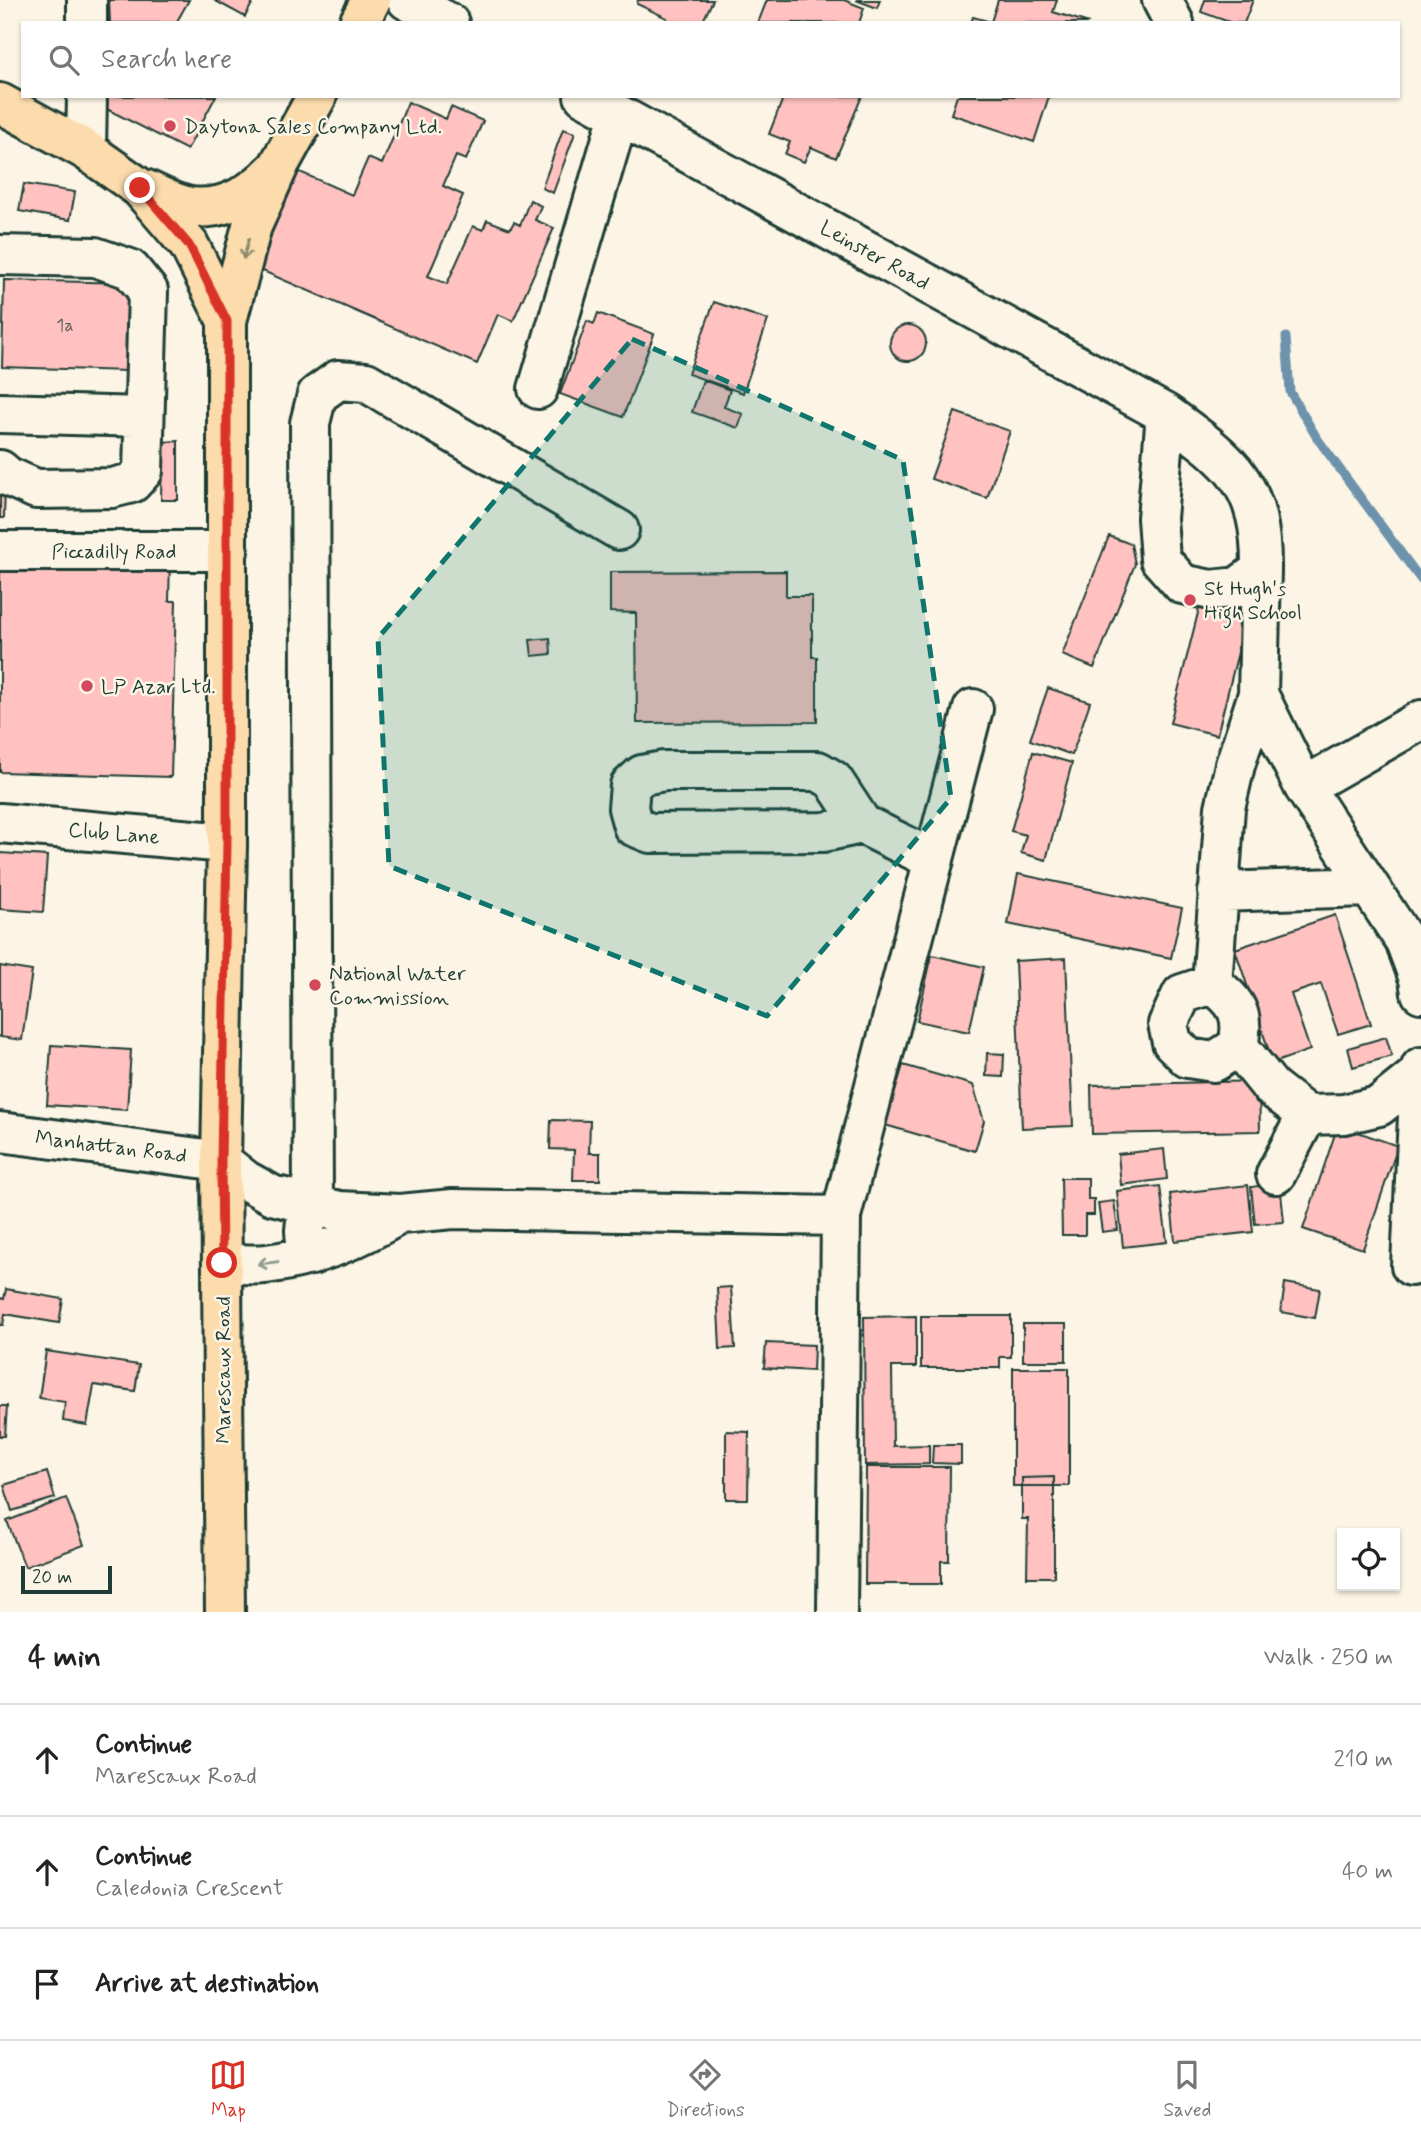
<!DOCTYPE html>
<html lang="en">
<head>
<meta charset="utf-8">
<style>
  :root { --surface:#fff; --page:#f2f2f2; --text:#222; --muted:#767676; --line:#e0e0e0; --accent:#d93025 }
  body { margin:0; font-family:Mynerve,sans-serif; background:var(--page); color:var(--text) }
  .controls { position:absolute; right:21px; bottom:21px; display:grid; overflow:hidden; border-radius:0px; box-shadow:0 2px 5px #0004 }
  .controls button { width:63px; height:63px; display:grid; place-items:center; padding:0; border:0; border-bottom:2px solid var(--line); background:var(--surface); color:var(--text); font:35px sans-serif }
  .scale { position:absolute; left:21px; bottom:18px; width:91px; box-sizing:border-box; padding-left:7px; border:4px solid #1f3d34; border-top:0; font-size:19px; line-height:24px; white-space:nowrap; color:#1f3d34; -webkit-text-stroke:5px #fcf5e5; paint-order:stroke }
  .stop { position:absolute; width:21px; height:21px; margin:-16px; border:5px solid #d93025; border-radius:50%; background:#fff }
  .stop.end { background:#d93025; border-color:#fff; box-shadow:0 2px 7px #0008 }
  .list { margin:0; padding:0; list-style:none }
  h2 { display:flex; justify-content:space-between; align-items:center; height:91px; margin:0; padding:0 28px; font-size:30px }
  h2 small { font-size:23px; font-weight:400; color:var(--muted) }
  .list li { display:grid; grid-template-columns:46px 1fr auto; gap:21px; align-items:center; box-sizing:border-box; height:112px; padding:0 28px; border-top:2px solid var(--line) }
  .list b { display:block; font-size:26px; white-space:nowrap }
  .list p { margin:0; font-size:23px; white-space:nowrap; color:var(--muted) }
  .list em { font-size:23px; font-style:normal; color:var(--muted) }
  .icon { flex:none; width:38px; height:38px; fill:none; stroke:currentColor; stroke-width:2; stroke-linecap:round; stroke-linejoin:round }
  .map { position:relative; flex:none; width:1421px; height:1612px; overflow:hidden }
  .search { position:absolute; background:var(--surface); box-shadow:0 2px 5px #0004; left:21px; right:21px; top:21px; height:77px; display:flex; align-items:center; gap:18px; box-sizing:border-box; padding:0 24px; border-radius:0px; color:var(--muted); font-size:26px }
  .sheet { height:427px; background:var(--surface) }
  nav { display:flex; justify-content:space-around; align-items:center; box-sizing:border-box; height:98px; border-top:2px solid var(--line); background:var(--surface); font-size:19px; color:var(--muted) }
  nav a { display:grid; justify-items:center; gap:4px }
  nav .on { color:var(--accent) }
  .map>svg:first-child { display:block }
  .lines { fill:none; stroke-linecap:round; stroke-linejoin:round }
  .stream { stroke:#6c93ab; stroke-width:9 }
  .building { fill:#ffc2c0; stroke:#1f3d34; stroke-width:2 }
  .minor-casing { stroke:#1f3d34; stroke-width:44 }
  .major-casing { stroke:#1f3d34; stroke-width:44 }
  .minor { stroke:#fcf5e5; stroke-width:38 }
  .major { stroke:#fcdcac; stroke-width:38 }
  .oneway { stroke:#8e8c70 }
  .oneway2 { stroke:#8e998c }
  .route { stroke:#d93025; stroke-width:9 }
  .marked { fill:#0f766e; fill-opacity:0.2; stroke:#0f766e; stroke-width:5; stroke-dasharray:14 9; stroke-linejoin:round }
  .poi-dot { fill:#d1495b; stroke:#fcf5e5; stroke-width:2.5 }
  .labels { text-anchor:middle; stroke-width:5; stroke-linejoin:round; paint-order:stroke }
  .number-label { font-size:18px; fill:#575e57 }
  .poi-label { font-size:21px; fill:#1f3d34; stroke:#fcf5e5; text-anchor:start }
  .street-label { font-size:21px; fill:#1f3d34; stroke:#fcf5e5 }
</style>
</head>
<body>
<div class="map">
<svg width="1421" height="1612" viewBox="0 0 1421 1612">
  <rect width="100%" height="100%" fill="#fcf5e5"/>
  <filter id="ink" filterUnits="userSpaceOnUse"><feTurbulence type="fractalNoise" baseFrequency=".0143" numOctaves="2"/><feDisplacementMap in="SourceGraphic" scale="14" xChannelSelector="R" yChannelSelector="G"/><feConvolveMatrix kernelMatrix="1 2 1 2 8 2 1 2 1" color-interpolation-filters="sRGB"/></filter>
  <g filter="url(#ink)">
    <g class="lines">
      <path class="stream" d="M1286,337l4,55 27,46 104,142"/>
    </g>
    <path class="building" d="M109,0h80l-13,23h-66z
      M214,0h40l-9,17z
      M638,0h75l-11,23h-34l-1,-5 -30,-14z
      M767,0h77l20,8 -5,15h-101z
      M856,0h24l-3,8z
      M998,0h59l-4,12 36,11h-118l2,-6 18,5z
      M1205,0h48l-9,23h-12l-31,-11z
      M96,96h120l-29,54 -94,-48z
      M784,96h78l-26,62 -25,-11 -7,15 -19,-8 5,-12 -21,-8z
      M957,96h92l-15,46 -83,-28z
      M408,102l38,17 5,-12 32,14 -17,39 -10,-4 -13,30 20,9 -35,81 19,8 26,-58 10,4 4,-10 23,9 4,-7 6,3 10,-25 11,6 -6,14 19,8 -41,93 -15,-7 -21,50 -228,-99 42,-97 61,27 16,-37 14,6z
      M563,129l12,4 -22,60 -11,-5z
      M24,184l51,8 -5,28 -51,-9z
      M4,280l125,3 -2,88 -125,-4z
      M714,302l54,18 -25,73 -55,-19z
      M598,313l56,21 -31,83 -63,-23 27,-73 7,3z
      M890 343a18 18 0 1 1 36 0a18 18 0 1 1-36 0Z
      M703,380l27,10 -6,17 19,7 -5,14 -46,-16z
      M955,412l55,19 -23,67 -56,-19z
      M178,441v59h-17l1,-58z
      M0,486h5l-1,32h-4z
      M1109,536l22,8 4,20 -41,104 -32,-13z
      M0,553l170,6 -1,42h7l-5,176 -171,-5z
      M786,571v25h26v61h5v65l-180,1 -1,-110 -26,-1v-40z
      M1201,601l47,12 -31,122 -47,-12z
      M550,638l1,16 -19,2 -2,-16z
      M1048,688l42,14 -18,53 -42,-15z
      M1033,752l39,11 -26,97 -25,-7 5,-18 -15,-4z
      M0,853l47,3 -4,56 -43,-3z
      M1018,874l164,34 -11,50 -163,-34z
      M1335,915l36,109 -33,10 -17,-50 -30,10 19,56 -37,13 -38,-114z
      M932,955l52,12 -15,65 -52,-11z
      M1066,958l7,168 -51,2 -7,-167z
      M0,966l32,5 -10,69 -22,-3z
      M1386,1037l6,19 -39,11 -5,-19z
      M51,1045l80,5 -4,60 -80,-5z
      M987,1053l17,1 -1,23 -17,-1z
      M903,1065l70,20 11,36 -9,30 -90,-26z
      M1259,1081l1,50 -168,3 -1,-49z
      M551,1120l39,1 -1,32h11v27h-27l1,-30 -24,-1z
      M1338,1125l60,21 -35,103 -60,-20z
      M1164,1149l3,30 -46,6 -3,-31z
      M1061,1178h27v21h6v16h-9v20h-23z
      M1280,1183l4,39 -29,2 -4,-37z
      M1248,1185l5,47 -78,9 -5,-47z
      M1160,1186l7,56 -44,5 -6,-56z
      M1114,1201l4,29 -16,2 -4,-29z
      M1285,1283l35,6 -5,29 -34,-6z
      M731,1287l4,61 -15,1 -3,-61z
      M6,1289l57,10 -4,24 -54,-9 -2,11h-3v-27l4,1z
      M916,1316v51h-24l1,79 36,-1v19l-64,1 -1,-148z
      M921,1316h90v41h-11v11h-79z
      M1023,1324h43v37h-43z
      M766,1343l48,2 -1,26 -49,-3z
      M46,1351l93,14 -4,26 -41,-6 -7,40 -24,-4 2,-19 -26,-4z
      M1013,1368h56v118h-56z
      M0,1406h7l-2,30h-5z
      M726,1431l23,1 -1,67h-22z
      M933,1445h28v19l-29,-1z
      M866,1467h84l-1,94h-8v23h-76z
      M47,1472l8,26 -43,13 -8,-26z
      M1054,1477v100h-27l1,-58h-6v-41z
      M66,1498l18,47 -59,22 -18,-46z"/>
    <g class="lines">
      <g class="minor-casing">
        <path id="minor" d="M407,0l42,23
          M1162,0l12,23
          M87,23v-23
          M584,96l582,318c66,48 96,69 95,156l-23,17 -27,3 -29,-6 -22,-25 -3,-41 9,-104
          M86,150l1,-54
          M0,255l95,2 35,12 18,22 -5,180 -11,12 -20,5 -76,1 -29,-13 -7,-6
          M538,389l81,-274
          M0,413l144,4
          M0,551h228
          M1258,694l46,93 101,154 14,38 2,14
          M1304,787l117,-67
          M0,823l227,20
          M862,824l-38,8 -174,1 -17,-7 -5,-18 2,-22 12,-11 22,-4h154l15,9 29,44 72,36
          M1218,892l150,-5
          M1212,984l13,-176 10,-43 23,-71 3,-124
          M1212,984c25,17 33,32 26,62l-24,16 -26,-4 -16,-16 -4,-18 14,-30z
          M1238,1046l33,41 36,28
          M0,1132l221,29 24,19 27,15 67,16 61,3 53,-5 388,7
          M1276,1174l31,-59 37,-1 35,-8 41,-33 1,-6
          M312,1255c-10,-18 -9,-32 1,-50l-3,-782 7,-28 21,-15 28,2 253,148
          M222,1263c15,0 30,3 44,1 50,-6 91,-25 134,-50
          M1411,1266l9,-193
          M837,1612l4,-396 132,-507"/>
      </g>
      <g class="major-casing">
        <path id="major" d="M359,23l12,-23
          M0,103l86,47 54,38 49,57 38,76
          M144,189c14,6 32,16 47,18 34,4 61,-13 84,-37
          M225,1612l-4,-451 6,-318v-522l25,-95 28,-63 37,-67"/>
      </g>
      <use href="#minor" class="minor"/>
      <use href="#major" class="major"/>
    </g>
    <defs><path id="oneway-shaft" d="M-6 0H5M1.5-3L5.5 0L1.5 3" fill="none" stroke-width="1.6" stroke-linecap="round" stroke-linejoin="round" transform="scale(1.75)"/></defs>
    <use class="oneway" href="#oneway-shaft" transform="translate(246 249) rotate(105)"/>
    <use class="oneway2" href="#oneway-shaft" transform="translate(268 1263) rotate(173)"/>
  </g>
  <g class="lines" filter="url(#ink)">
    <path class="route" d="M140,188l49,57 38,76v522l-6,318 1,102"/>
  </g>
  <path class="marked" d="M632,339l271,121 48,338 -184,218 -378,-150 -11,-228z"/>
  <g class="poi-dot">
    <circle cx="170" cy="126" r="7"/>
    <circle cx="1190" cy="600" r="7"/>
    <circle cx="87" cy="686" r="7"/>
    <circle cx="315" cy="985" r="7"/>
  </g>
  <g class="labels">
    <g class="number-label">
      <text x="65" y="331">1a</text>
    </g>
    <g class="poi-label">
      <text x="184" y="133">Daytona Sales Company Ltd.</text>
      <text x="1204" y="595">St Hugh's<tspan x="1204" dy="24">High School</tspan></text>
      <text x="101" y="693">LP Azar Ltd.</text>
      <text x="329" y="980">National Water<tspan x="329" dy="24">Commission</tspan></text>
    </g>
    <g class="street-label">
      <text transform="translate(875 255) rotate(29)" y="7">Leinster Road</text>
      <text x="114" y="558">Piccadilly Road</text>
      <text transform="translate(114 833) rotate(5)" y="7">Club Lane</text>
      <text transform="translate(111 1146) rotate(7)" y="7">Manhattan Road</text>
      <text transform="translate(223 1370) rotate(-90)" y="7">Marescaux Road</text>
    </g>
  </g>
</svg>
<div class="controls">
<button><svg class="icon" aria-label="locate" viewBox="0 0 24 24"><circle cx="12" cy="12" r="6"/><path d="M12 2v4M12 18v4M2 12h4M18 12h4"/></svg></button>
</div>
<div class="scale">20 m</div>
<div class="stop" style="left:222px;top:1263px"></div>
<div class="stop end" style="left:140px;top:188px"></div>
<div class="search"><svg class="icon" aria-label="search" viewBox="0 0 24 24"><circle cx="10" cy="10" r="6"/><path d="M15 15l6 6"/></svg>Search here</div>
</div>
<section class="sheet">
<h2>4 min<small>Walk · 250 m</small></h2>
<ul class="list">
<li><svg class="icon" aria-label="ahead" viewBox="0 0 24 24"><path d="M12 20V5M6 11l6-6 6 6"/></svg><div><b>Continue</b><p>Marescaux Road</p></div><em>210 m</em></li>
<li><svg class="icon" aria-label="ahead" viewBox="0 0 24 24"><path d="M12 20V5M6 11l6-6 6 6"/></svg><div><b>Continue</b><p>Caledonia Crescent</p></div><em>40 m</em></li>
<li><svg class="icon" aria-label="arrive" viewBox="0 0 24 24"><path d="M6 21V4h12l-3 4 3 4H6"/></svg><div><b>Arrive at destination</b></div></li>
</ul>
</section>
<nav>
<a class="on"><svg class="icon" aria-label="map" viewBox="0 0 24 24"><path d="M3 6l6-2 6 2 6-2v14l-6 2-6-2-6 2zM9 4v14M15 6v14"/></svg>Map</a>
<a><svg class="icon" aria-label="directions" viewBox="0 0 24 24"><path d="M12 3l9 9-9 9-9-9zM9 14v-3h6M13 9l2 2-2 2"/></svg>Directions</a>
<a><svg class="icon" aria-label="saved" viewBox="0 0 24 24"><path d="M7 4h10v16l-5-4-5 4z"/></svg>Saved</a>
</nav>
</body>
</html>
